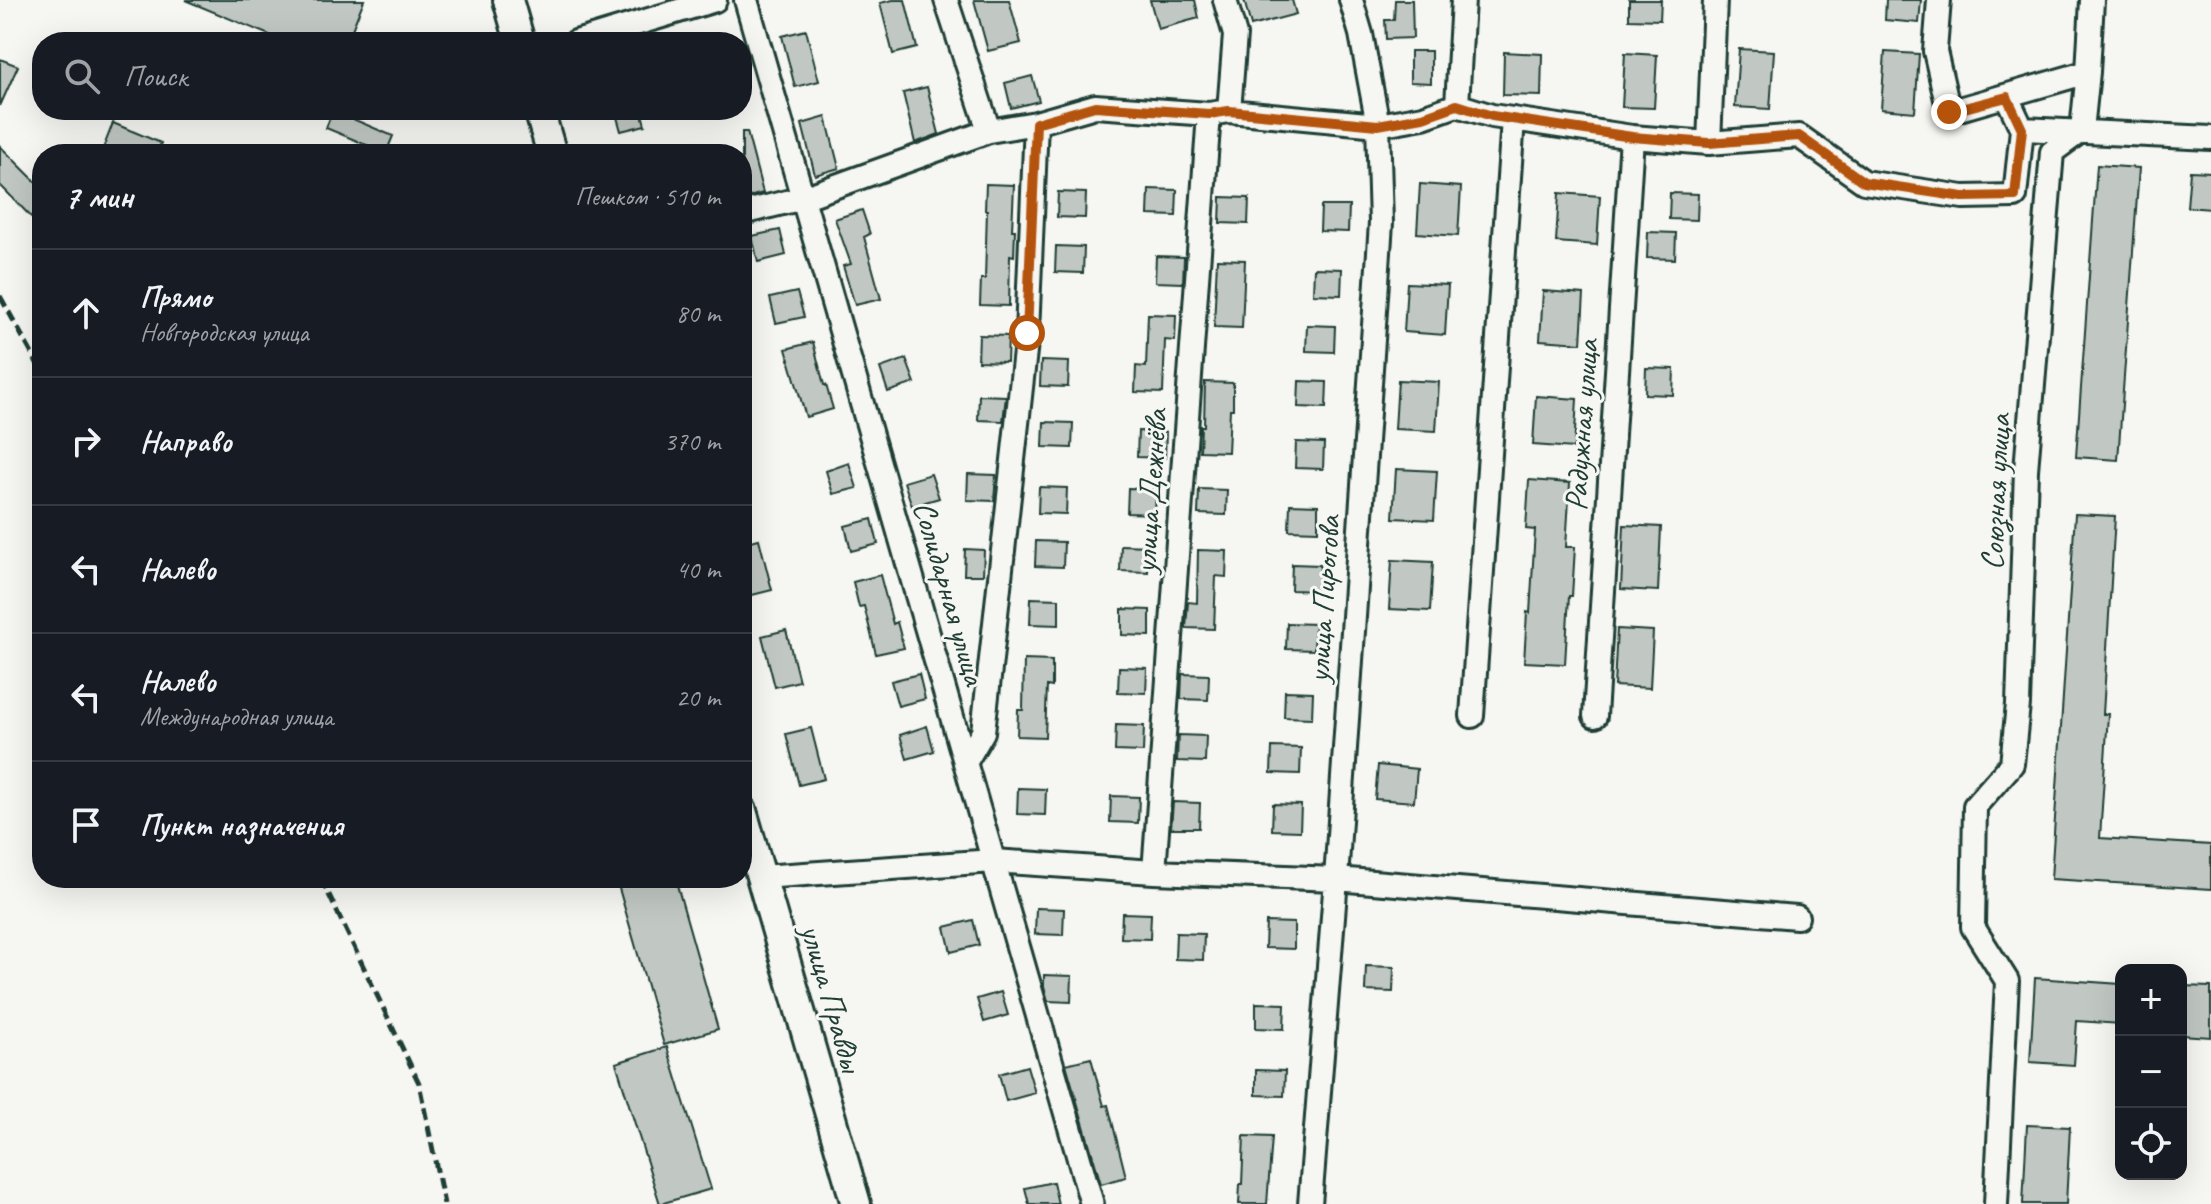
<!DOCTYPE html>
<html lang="ru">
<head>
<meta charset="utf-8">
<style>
  :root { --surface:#171b24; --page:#242831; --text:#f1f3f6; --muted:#9ea1a6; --line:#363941 }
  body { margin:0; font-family:Caveat,sans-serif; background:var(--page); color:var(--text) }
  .controls { position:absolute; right:24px; bottom:24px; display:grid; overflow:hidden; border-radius:16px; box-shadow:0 8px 32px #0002 }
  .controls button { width:72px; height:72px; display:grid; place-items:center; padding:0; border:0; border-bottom:2px solid var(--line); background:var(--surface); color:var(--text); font:40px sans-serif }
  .stop { position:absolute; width:24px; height:24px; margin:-18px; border:6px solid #b45309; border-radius:50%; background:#fff }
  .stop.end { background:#b45309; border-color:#fff; box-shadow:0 2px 8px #0008 }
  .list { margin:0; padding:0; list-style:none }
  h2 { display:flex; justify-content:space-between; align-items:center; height:104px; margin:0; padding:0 32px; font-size:34px }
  h2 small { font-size:26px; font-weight:400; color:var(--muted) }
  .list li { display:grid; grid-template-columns:52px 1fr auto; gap:24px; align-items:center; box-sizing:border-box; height:128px; padding:0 32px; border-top:2px solid var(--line) }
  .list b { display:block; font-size:30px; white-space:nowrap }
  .list p { margin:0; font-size:26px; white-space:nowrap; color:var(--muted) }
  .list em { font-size:26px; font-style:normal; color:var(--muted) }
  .icon { flex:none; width:44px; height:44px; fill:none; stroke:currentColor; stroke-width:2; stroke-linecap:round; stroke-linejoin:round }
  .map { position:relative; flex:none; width:2211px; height:1204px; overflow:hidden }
  .search { position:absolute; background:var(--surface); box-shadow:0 8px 32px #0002; left:32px; top:32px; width:720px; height:88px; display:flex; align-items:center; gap:20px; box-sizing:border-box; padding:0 28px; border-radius:32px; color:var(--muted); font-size:30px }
  .panel { position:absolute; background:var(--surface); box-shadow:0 8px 32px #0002; left:32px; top:144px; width:720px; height:744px; border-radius:32px }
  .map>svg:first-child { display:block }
  .building { fill:#c1c8c3; stroke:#1f3d34; stroke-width:2 }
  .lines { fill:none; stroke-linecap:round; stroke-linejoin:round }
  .minor-casing { stroke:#1f3d34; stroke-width:28 }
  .major-casing { stroke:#1f3d34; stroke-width:34 }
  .minor { stroke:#f6f6f2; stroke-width:22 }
  .major { stroke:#f6f6f2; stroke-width:28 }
  .rail { stroke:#1f3d34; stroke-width:5; stroke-dasharray:12 6; stroke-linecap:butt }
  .route { stroke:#b45309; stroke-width:10 }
  .labels { text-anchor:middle; stroke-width:6; stroke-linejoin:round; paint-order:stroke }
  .street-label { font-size:32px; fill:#1f3d34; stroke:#f6f6f2 }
</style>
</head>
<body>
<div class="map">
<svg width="2211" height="1204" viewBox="0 0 2211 1204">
  <rect width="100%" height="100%" fill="#f6f6f2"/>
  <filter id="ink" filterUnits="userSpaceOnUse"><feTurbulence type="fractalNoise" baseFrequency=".0125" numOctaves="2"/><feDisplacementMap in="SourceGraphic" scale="16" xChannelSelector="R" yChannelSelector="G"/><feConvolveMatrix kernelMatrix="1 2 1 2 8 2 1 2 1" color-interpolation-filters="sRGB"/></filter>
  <g filter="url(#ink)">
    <path class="building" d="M185,0h179l-17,42h-61z
      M893,0h12l12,48 -24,6 -13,-51z
      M974,0h35l12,43 -33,8z
      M1150,0h45l4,18 -41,11z
      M1244,0h48l4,14 -45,12z
      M1395,0h17l1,38 -27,1 -1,-19h9z
      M1629,0h32l-1,20 -31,-1z
      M1886,0h35l-2,23 -34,-3z
      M806,30l13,51 -24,6 -13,-51z
      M1739,49l35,2 -4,58 -35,-2z
      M1410,51h21v32l-21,-1z
      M1504,52l38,2 -1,42 -38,-1z
      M1885,52l34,2 -4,58 -34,-3z
      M1625,53l32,2 -3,53 -32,-1z
      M0,59l18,7 -18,40z
      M1032,76l7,25 -28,7 -6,-25z
      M927,87l12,47 -24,9 -12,-50z
      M333,110h18l-3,7 45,19 -7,17 -60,-25z
      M615,110h26l4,15 -24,6z
      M826,117l13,51 -24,7 -13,-51z
      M113,123l48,20 -4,11h-56z
      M742,132h5l16,61 -21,6z
      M0,146l42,42v40l-42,-43z
      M2097,165l42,3 -21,292 -42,-3z
      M2190,171l21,1v37l-24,-2z
      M986,184l28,1 -2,45h3l-1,26 -4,-1 -1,51 -29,-1 1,-26h4l2,-69h-2z
      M1420,184l41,3 -3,49 -41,-3z
      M1149,189l28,1 -1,26 -28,-1z
      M1058,192l28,1 -1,25 -28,-1z
      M1559,193l41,3 -3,49 -41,-3z
      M1670,193l28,1 -1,26 -28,-1z
      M1221,197l28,1 -1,26 -28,-1z
      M1321,206h28l-1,26 -28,-1z
      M862,210l8,24 -6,3 17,62 -26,6 -12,-39 8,-2 -16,-45z
      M780,230l6,25 -28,7 -6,-26z
      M1648,232l28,1 -1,26 -28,-1z
      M1056,246l28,1 -1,26 -28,-1z
      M1156,256l28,1 -1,26 -28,-1z
      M1217,259l28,1 -3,68 -28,-1z
      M1314,268l28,1 -1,26 -28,-1z
      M1407,283l41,2 -3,50 -41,-3z
      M1543,291l41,3 -3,49 -41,-3z
      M797,292l7,25 -28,6 -6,-25z
      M1148,314l28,1 -1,26 -10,-1 -2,53 -28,-1 1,-26 10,1z
      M1307,325l28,1 -1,26 -28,-1z
      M979,335l29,1 -1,26 -29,-1z
      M813,342l11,43h2l7,24 -27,8 -20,-68z
      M906,359l9,24 -27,9 -8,-24z
      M1041,361l28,1 -1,25 -28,-1z
      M1646,368l28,1 -1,26 -28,-1z
      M1398,380l41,2 -3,49 -41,-2z
      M1299,381l28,1 -1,26 -28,-1z
      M1205,382l28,1v26h-3l-2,43 -28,-1 1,-25h3z
      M979,395l27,1 -3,25 -25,-1z
      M1536,396l41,3 -3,49 -41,-3z
      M1044,422l29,1 -1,25 -29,-1z
      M1138,431l28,1 -1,26 -28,-1z
      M1296,442l28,1 -1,26 -28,-1z
      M849,463l8,25 -24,6 -7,-23z
      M1396,469l41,2 -3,49 -41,-2z
      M931,474l8,24 -27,8 -8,-24z
      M968,474l28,1 -2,26 -27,-1z
      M1529,480l41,3 -4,64h9l-3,49h-3l-4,68 -41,-2 3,-50 3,1 5,-83 -9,-1z
      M1039,487l28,1 -1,26 -28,-1z
      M1128,488l28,1 -1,25 -28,-1z
      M1199,489l28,1 -1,25 -28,-1z
      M1290,504l28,1v26l-29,-1z
      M2075,514l40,2 -12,198h5l-8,124 111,7v44l-160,-10z
      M872,519l6,25 -27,7 -6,-25z
      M1624,525l37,2 -3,64 -37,-2z
      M759,539l13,51 -24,6 -6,-22v-31z
      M1036,541l28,1 -1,25 -28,-1z
      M1121,545l28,1 -1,26 -28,-1z
      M965,549l19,1 -1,25h-19z
      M1198,550l29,1 -1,26 -10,-1 -2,53 -28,-1 2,-26 9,1z
      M1392,560l41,2 -3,49 -41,-2z
      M1292,564l28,1 -1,26 -28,-1z
      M880,575l13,49 4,-2 7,26 -28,6 -12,-48 -5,1 -6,-25z
      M1031,598l28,1v26l-29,-1z
      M1122,609l28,1v26l-28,-1z
      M1287,623l28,1 -1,26 -28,-1z
      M1617,629l36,2 -3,57 -36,-2z
      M786,630l13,51 -24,6 -13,-51z
      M1024,660l28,1v26l-5,-1 -2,51 -28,-1 1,-26h5z
      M1119,667l28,1 -1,25 -28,-1z
      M919,674l6,25 -27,7 -7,-25z
      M1182,674l27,1 -1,25 -27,-1z
      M1285,691l28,1 -1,26 -28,-1z
      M1116,725l28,1 -1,26 -28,-1z
      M927,726l7,25 -27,8 -7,-24z
      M811,728l13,51 -25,6 -13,-51z
      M1178,735l28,1 -1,26 -28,-1z
      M1272,747l29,1 -1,26 -29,-1z
      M1378,765l39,4 -3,33 -39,-3z
      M1018,788l28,1 -1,26 -28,-1z
      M1111,796l28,1 -1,26 -28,-1z
      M1173,802l27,1 -1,25h-28z
      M1273,804l28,1 -1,26 -28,-1z
      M616,878h59l43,151 -54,16z
      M1036,908l28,1 -1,26 -28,-1z
      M1122,913l29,1 -1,25 -29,-1z
      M973,920l6,25 -28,7 -6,-25z
      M1266,922l28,1v26l-29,-1z
      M1176,933l28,1 -1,26 -28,-1z
      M1366,966l28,1 -1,25 -28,-1z
      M1044,975l28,1 -1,26 -23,-1 -4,-15z
      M2035,978l86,6v40l-44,-3 -3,44 -44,-3z
      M2181,986l30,1v50l-30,-2z
      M1001,992l7,23 -24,7 -7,-23z
      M1256,1003l29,1 -1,25 -28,-1z
      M667,1047l44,142 -51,15 -44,-141z
      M1091,1058l13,48 4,-1 18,72 -25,7 -35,-120z
      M1027,1066l8,27 -29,8 -7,-27z
      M1256,1070l29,1 -1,25 -28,-1z
      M2027,1125l43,2 -4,77h-43z
      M1244,1136l28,1 -5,67h-28l1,-20h2z
      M1053,1182l5,22h-29l-4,-16z"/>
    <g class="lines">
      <g class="minor-casing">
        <path id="minor" d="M746,0l346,1204
          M946,0l43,131
          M1225,0l10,35 -6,76
          M1939,0l-4,51 14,61 139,-40
          M576,42l139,-42
          M2007,97l15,32 189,9
          M1457,105l6,-105
          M1709,143l6,-143
          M742,213l61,-15 186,-67 47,-8 59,-17 114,8 20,-3 149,14 45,-8 34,-12 35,11 140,21 77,6 90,-7 65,46 99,15 52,-1 7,-67
          M1472,716l41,-597
          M1595,716l37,-579
          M965,763l18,-31 44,-399 9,-210
          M1154,872l55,-758
          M761,877l233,-16 160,11 182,7 461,38
          M1310,1204l26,-325 45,-656 -3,-98 -17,-91 -10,-34
          M1996,1204l11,-223 -34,-54 2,-121 37,-42 6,-60 8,-234 26,-318 30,-22 6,-58 4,-72"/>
      </g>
      <g class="major-casing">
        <path id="major" d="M508,0l12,42
          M539,110l13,44
          M742,811l114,393"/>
      </g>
      <use href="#minor" class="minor"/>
      <use href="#major" class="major"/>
      <path class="rail" d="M0,296l42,76
        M321,878l98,205 25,121"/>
    </g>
  </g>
  <g class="lines" filter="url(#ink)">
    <path class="route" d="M1027,333l9,-210 59,-17 114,8 20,-3 149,14 45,-8 34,-12 35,11 140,21 77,6 90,-7 65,46 99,15 52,-1 7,-67 -15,-32 -58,15"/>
  </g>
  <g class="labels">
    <g class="street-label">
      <text transform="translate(1581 425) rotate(-86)" y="11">Радужная улица</text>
      <text transform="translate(1150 491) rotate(-86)" y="11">улица Дежнёва</text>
      <text transform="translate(1995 492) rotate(-87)" y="11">Союзная улица</text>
      <text transform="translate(950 593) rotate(74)" y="11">Солидарная улица</text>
      <text transform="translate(1323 599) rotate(-86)" y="11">улица Пирогова</text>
      <text transform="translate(832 998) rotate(74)" y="11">улица Правды</text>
    </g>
  </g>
</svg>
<div class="controls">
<button>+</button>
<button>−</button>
<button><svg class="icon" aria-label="locate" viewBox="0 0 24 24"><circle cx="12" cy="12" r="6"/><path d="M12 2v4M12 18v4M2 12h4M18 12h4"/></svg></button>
</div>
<div class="stop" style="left:1027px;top:333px"></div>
<div class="stop end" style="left:1949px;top:112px"></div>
<div class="search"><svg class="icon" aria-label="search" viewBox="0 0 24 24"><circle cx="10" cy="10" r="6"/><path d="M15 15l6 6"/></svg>Поиск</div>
<section class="panel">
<h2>7 мин<small>Пешком · 510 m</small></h2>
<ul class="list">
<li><svg class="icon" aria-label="ahead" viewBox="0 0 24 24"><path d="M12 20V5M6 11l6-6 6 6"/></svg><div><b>Прямо</b><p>Новгородская улица</p></div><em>80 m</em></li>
<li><svg class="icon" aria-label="right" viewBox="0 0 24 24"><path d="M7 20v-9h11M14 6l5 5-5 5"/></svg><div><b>Направо</b></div><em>370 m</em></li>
<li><svg class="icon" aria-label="left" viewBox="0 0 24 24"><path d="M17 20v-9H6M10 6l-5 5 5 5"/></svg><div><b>Налево</b></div><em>40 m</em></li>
<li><svg class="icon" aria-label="left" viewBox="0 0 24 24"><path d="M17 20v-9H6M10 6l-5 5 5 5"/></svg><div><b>Налево</b><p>Международная улица</p></div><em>20 m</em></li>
<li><svg class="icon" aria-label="arrive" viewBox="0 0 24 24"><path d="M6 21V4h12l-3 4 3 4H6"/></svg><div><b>Пункт назначения</b></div></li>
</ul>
</section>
</div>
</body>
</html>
